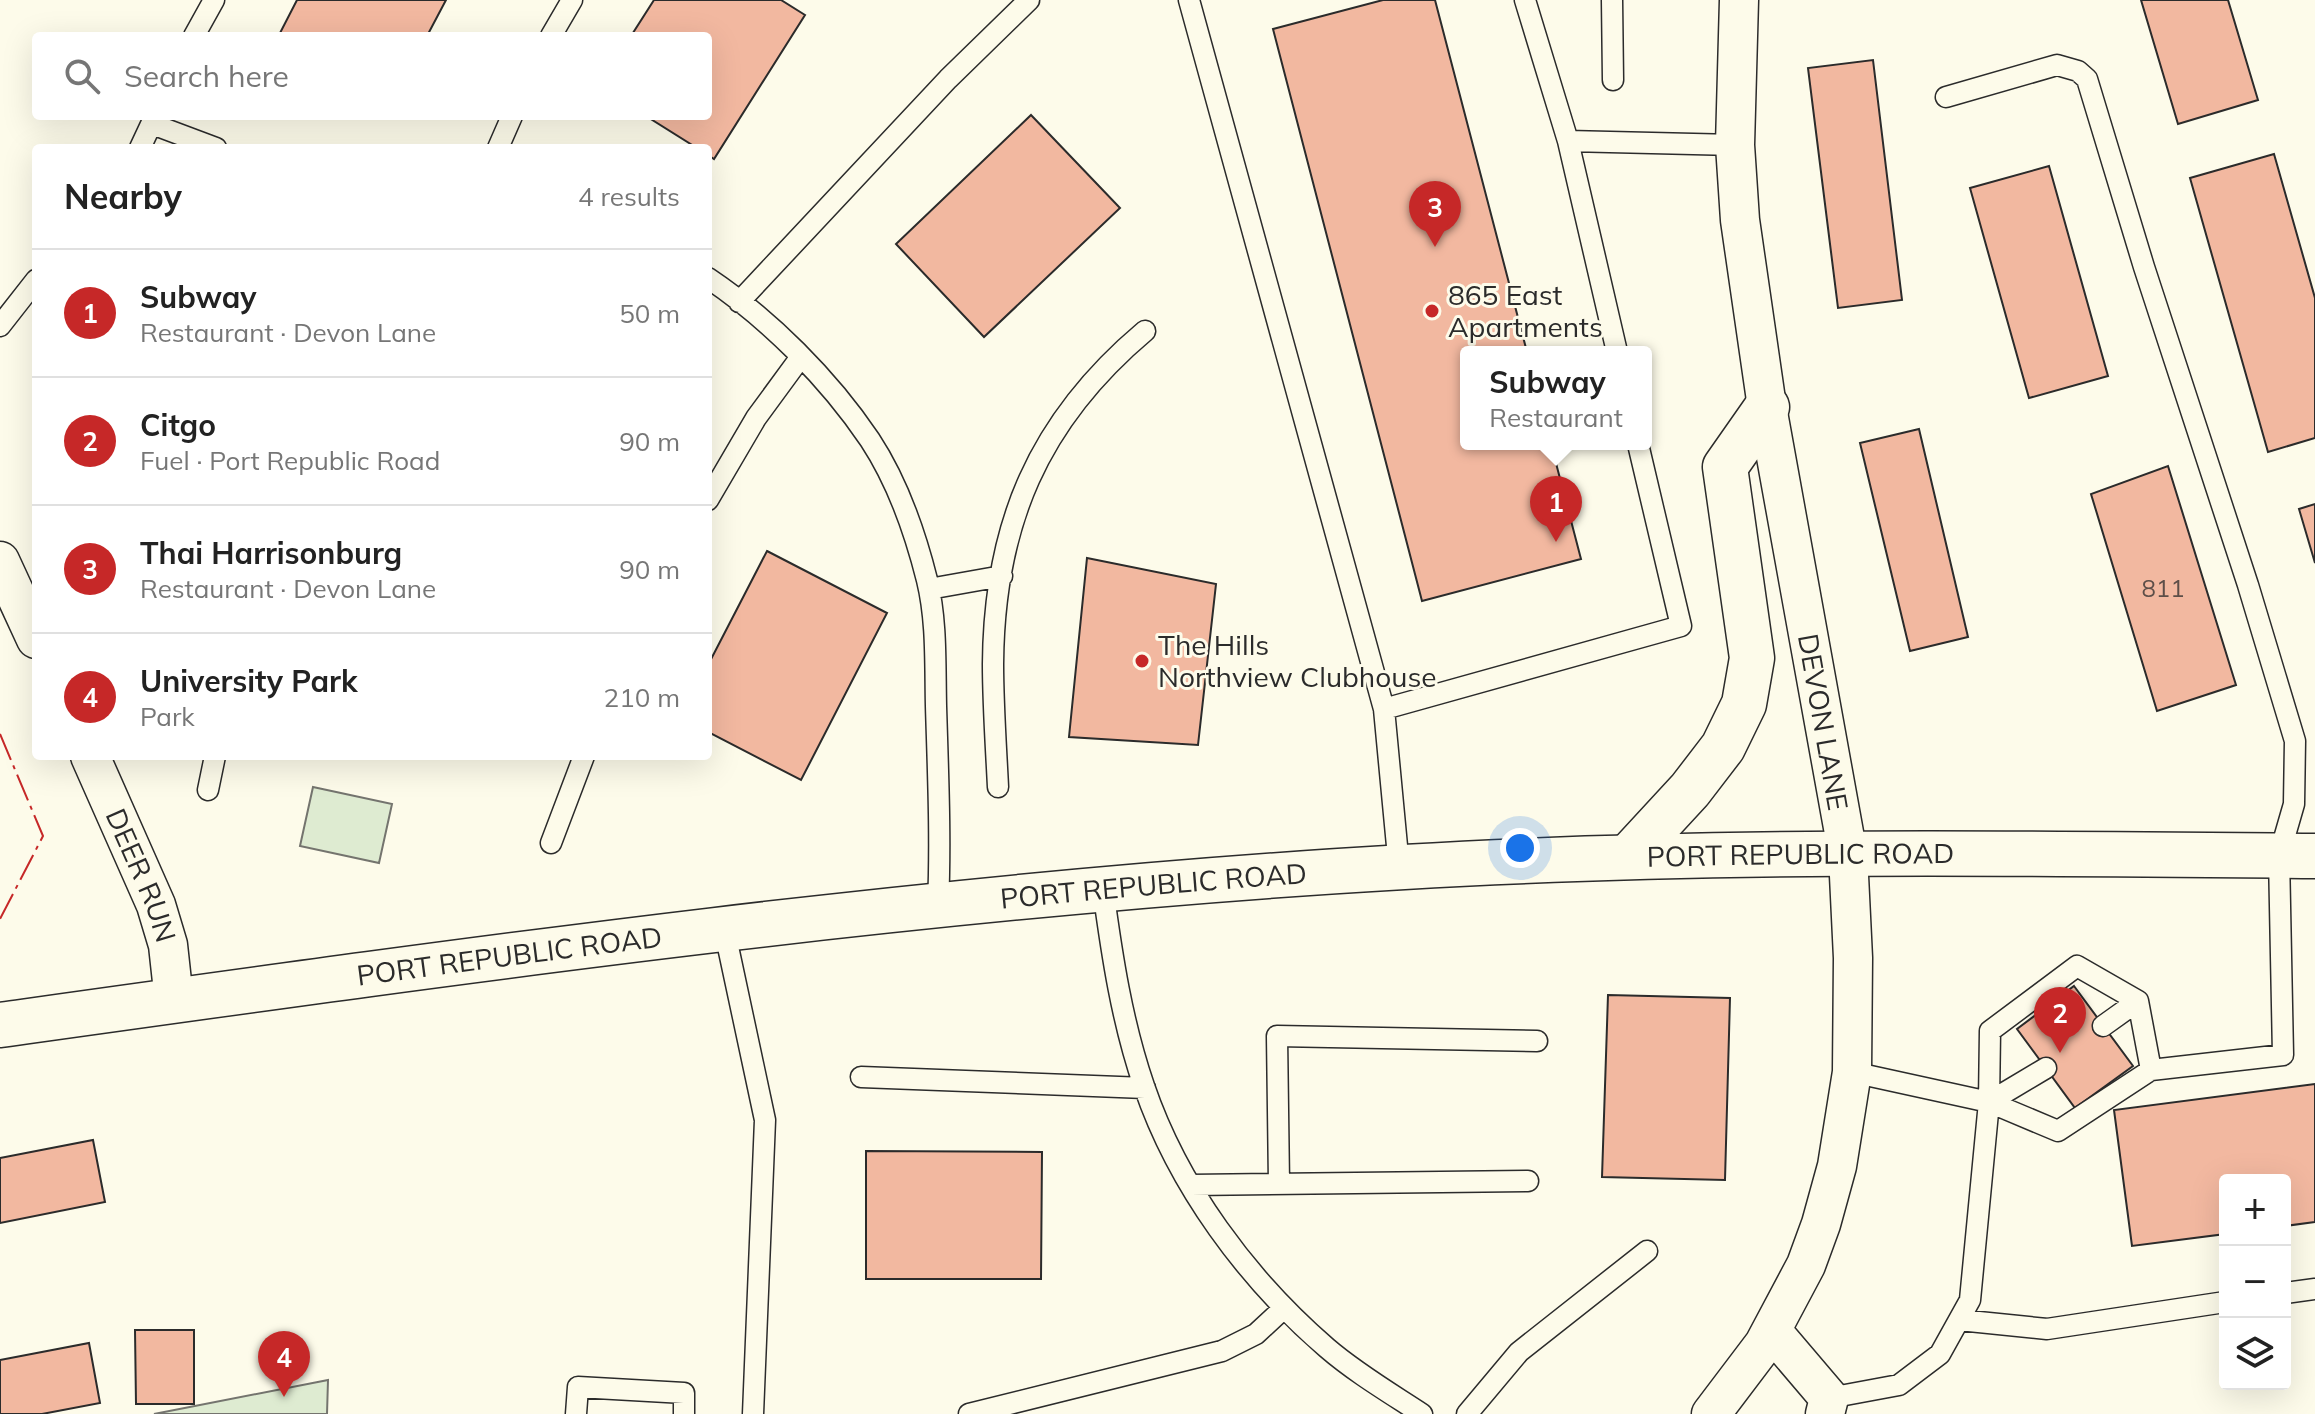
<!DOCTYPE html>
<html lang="en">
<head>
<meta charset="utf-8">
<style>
  :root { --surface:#fff; --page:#f6f6f6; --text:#222; --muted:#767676; --line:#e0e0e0; --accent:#c62828 }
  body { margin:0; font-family:Mulish,sans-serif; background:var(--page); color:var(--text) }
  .controls { position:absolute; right:24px; bottom:24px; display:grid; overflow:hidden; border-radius:8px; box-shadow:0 8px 32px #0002 }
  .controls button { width:72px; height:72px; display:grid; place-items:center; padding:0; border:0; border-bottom:2px solid var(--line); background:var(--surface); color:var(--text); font:40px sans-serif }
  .you { position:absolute; left:1520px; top:848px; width:28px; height:28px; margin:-20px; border:6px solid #fff; border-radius:50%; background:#1a73e8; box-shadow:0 0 0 12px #1a73e833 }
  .badge { display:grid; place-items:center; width:52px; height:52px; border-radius:50%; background:var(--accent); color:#fff; font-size:26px; font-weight:700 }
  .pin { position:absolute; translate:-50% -66px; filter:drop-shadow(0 2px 4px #0008) }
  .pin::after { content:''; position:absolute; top:42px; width:28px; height:24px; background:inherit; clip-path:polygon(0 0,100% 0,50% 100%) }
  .popup { position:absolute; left:1460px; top:346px; width:192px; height:104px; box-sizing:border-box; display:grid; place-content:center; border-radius:8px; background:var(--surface); filter:drop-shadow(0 2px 6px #0005); font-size:26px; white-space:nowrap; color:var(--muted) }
  .popup b { font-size:30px; color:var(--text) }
  .popup::after { content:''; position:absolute; left:50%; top:100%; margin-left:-16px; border:16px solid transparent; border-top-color:var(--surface) }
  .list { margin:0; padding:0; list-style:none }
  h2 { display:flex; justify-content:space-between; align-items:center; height:104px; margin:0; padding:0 32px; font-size:34px }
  h2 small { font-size:26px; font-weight:400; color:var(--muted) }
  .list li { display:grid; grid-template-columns:52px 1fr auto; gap:24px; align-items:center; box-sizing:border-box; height:128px; padding:0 32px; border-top:2px solid var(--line) }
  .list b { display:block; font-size:30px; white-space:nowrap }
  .list p { margin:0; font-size:26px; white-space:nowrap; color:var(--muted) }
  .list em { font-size:26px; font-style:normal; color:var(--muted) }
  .icon { flex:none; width:44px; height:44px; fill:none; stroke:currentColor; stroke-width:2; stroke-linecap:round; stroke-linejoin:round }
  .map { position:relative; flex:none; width:2315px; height:1414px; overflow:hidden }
  .search { position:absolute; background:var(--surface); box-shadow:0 8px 32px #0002; left:32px; top:32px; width:680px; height:88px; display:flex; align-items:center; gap:20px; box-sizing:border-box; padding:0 28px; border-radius:8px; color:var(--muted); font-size:30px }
  .panel { position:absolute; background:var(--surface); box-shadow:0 8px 32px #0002; left:32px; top:144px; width:680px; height:616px; border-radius:8px }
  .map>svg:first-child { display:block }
  .green { fill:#deebd1; stroke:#74746e; stroke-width:2 }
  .building { fill:#f2b8a0; stroke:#2b2b2b; stroke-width:2 }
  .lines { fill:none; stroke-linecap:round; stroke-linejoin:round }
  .lane-casing { stroke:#2b2b2b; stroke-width:23 }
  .street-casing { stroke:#2b2b2b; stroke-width:41 }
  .primary-casing { stroke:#2b2b2b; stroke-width:47 }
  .lane { stroke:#fdfbea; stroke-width:20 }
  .street { stroke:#fdfbea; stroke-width:38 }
  .primary { stroke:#fdfbea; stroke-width:44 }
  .power { stroke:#c62828; stroke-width:2; stroke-dasharray:28 6 4 6; stroke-linecap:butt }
  .poi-dot { fill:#c62828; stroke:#fdfbea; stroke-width:3 }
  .labels { text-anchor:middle; stroke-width:6; stroke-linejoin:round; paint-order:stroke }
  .number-label { font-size:24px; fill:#5d4e48 }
  .poi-label { font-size:28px; fill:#2b2b2b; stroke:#fdfbea; text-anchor:start }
  .street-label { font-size:28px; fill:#2b2b2b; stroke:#fdfbea }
</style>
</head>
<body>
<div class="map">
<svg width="2315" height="1414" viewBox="0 0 2315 1414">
  <rect width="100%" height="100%" fill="#fdfbea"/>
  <path class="green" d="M313,787l79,17 -13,59 -79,-17z
    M328,1380l-1,34h-173z"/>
  <path class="building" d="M297,0h149l-19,36h-141l-6,-3z
    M654,0h127l24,15 -91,144 -6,-4v-7h-11l-51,-32h62v-80h-77z
    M1383,0h52l92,352h-61v92h85l30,115 -159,42 -149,-572z
    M2141,0h87l30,100 -80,24z
    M1873,60l29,240 -64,8 -30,-240z
    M1031,115l89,93 -136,129 -88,-93z
    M2274,154l41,144v140l-47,14 -78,-274z
    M2049,166l59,210 -79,22 -59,-210z
    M1919,429l49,208 -58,14 -50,-208z
    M2168,466l68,219 -79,26 -66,-217z
    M2315,504v59l-16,-54z
    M767,551l120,62 -86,167 -93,-48v-67z
    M1087,558l129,26 -18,161 -129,-8z
    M2074,986l59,80 -58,42 -58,-79z
    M1608,995l122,3 -5,182 -123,-3z
    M2315,1084v138l-30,4v-46h-60v54l-93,12 -18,-136z
    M93,1140l12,62 -105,21v-65z
    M866,1151l176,1 -1,127h-175z
    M135,1330h59v74h-58z
    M89,1343l11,60 -58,11h-42v-54z"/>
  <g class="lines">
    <g class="lane-casing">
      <path id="lane" d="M1189,0l195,709
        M1525,0l43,141 167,4
        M1612,0l1,80
        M194,36l20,-36
        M551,36l21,-36
        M1946,97l111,-32 21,6 9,8 57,188 104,318 47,156 -1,63 -15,52 4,199 -132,15
        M152,124l64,24
        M1568,141l49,211
        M140,148l15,-32
        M498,148l14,-32
        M708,278c61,41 121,101 162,162 27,41 45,92 57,140 10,41 8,84 9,126 2,67 5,133 2,200
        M739,302l209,-223 81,-79
        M0,326l36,-46
        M708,500l48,-82 44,-60
        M929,589l73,-13
        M998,787c-2,-41 -5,-82 -5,-123 1,-139 45,-243 152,-333
        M208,790l7,-34
        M551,843l33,-87
        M1399,867l-15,-158 297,-83 -43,-182
        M1103,889c9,67 19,133 41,197 34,100 103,193 183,262 29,25 63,45 95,66
        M724,928l41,192 -12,294
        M2103,1026l35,-25
        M861,1077l284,11
        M1989,1102l57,-34
        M1279,1184l-2,-148 260,5
        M1191,1185l337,-4
        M2285,1293l30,-4
        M1959,1320l88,9 178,-27
        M1829,1398l70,-13 41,-31 30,-54 19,-198 1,-71 87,-65 61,35 13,69 -93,61 -69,-29 -137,-30
        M576,1414l2,-27 106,6v21
        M969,1414l253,-63 34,-17 28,-26
        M1467,1414l52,-62 128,-101"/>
    </g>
    <g class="street-casing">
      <g id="street">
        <path d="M0,561l36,78"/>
        <path id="s1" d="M90,756l66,149 12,40 6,55"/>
        <path d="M1772,1331l57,67 -4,16"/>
        <path d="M1711,1414l53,-70 42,-79 15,-41 16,-58 15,-94 1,-114 -5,-103 -81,-448 -27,-187 -5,-75 4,-145"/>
      </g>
    </g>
    <g class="primary-casing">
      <g id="primary">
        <path d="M1630,855l60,-65 33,-43 21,-43 8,-46 -27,-191 42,-60"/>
        <path id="s2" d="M0,1025c466,-65 934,-131 1404,-158 303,-18 608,-14 911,-11"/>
      </g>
    </g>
    <use href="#lane" class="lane"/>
    <use href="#street" class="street"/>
    <use href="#primary" class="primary"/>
    <path class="power" d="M0,734l43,102 -43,83"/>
  </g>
  <g class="poi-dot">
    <circle cx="1432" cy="311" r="8"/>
    <circle cx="1142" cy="661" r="8"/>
  </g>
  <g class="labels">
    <g class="number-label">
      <text x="2163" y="597">811</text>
    </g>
    <g class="poi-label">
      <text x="1448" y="305">865 East<tspan x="1448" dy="32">Apartments</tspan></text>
      <text x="1158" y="655">The Hills<tspan x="1158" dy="32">Northview Clubhouse</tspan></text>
    </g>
    <g class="street-label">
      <text transform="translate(1823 722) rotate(80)" y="10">DEVON LANE</text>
      <text dy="10" stroke="none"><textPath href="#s2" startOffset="1810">PORT REPUBLIC ROAD</textPath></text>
      <text dy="10" stroke="none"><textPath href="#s1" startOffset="130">DEER RUN</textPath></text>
      <text dy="10" stroke="none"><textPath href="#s2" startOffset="1162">PORT REPUBLIC ROAD</textPath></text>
      <text dy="10" stroke="none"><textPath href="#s2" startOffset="514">PORT REPUBLIC ROAD</textPath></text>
    </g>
  </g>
</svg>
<div class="controls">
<button>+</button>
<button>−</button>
<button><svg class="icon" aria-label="layers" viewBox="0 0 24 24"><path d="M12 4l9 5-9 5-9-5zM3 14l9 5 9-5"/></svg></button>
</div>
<div class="you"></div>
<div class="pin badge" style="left:1556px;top:542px">1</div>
<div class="popup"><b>Subway</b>Restaurant</div>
<div class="pin badge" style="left:2060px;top:1053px">2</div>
<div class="pin badge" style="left:1435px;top:247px">3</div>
<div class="pin badge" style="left:284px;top:1397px">4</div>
<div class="search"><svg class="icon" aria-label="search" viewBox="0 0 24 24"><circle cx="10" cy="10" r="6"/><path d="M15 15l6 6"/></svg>Search here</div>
<section class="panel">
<h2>Nearby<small>4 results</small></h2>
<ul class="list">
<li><span class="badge">1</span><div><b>Subway</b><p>Restaurant · Devon Lane</p></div><em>50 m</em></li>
<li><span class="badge">2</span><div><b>Citgo</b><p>Fuel · Port Republic Road</p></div><em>90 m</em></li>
<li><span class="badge">3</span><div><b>Thai Harrisonburg</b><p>Restaurant · Devon Lane</p></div><em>90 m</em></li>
<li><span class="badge">4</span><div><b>University Park</b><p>Park</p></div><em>210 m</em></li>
</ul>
</section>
</div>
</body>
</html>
